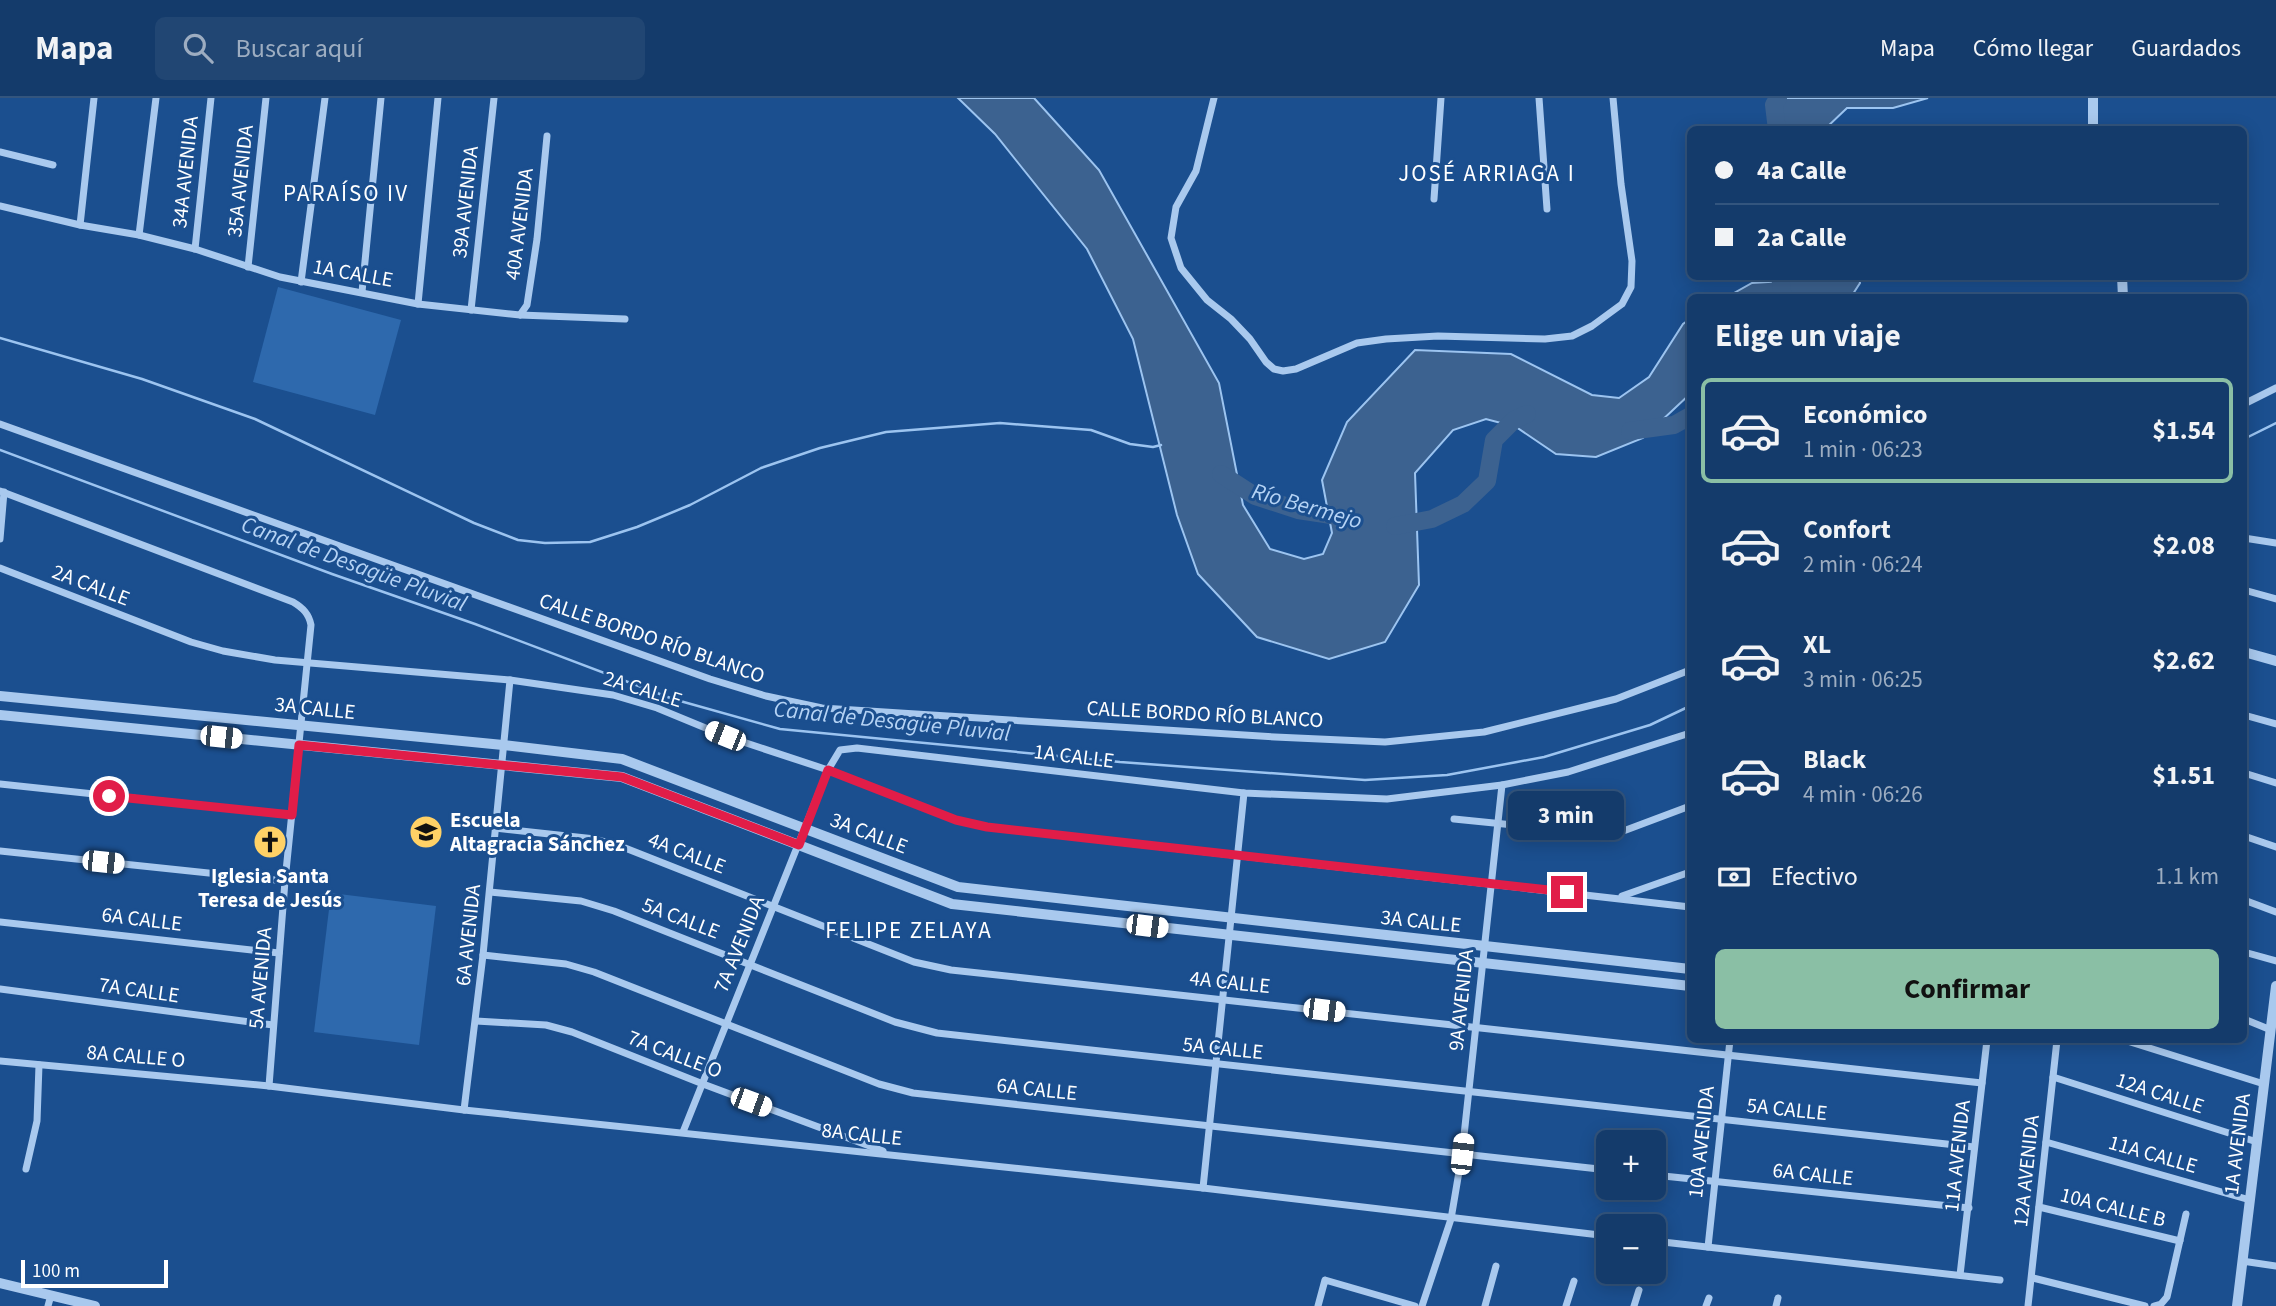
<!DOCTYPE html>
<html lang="es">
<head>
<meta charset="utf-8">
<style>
  :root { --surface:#143b6b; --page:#214673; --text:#f1f3f6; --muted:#9dadc1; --line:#33557e; --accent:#8abfa5 }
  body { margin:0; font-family:"Source Sans 3",sans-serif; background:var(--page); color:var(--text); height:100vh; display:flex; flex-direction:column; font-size:26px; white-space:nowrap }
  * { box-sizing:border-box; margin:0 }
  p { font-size:23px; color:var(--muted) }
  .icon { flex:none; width:38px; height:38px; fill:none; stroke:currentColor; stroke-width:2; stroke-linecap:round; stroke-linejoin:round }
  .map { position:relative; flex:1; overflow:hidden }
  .details { position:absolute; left:1687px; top:196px; width:560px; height:749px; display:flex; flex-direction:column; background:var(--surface); border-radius:10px; box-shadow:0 4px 18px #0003,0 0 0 2px var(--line) }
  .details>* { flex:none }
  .banner { position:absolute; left:1687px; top:28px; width:560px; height:154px; border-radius:10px; box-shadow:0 4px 18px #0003,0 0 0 2px var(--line); display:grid; align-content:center; height:154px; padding:0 28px; background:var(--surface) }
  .tools { position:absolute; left:1596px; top:1032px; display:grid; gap:14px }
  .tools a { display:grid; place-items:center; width:70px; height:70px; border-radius:10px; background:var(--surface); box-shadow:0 4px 18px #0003,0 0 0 2px var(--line); font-size:35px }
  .scale { position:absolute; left:21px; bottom:18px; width:147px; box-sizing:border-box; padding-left:7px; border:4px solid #fff; border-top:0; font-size:19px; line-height:24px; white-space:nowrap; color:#fff; -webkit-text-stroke:5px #1b4f8f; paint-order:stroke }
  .end { position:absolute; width:32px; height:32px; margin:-16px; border:9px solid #e11d48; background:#fff; box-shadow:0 0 0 4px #fff }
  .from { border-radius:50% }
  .bubble { position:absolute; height:49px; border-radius:10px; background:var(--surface); box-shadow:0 4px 18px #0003,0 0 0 2px var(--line); font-size:23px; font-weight:700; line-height:49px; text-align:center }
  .car { position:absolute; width:21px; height:42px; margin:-21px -10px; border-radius:9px; box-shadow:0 0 5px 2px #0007; background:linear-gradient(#fff 24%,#345 0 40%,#fff 0 76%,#345 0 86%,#fff 0) }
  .banner b { display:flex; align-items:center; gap:24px; height:66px; font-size:26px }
  .banner b+b { border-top:2px solid var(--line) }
  .banner i { width:18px; height:18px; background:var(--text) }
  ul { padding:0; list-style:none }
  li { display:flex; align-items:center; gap:21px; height:105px; margin:0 14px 10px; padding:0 14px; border:4px solid transparent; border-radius:10px }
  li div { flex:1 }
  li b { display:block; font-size:26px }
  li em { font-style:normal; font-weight:700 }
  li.on { border-color:var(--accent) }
  li>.icon { width:63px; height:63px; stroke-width:1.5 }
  h2 { padding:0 28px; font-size:32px; line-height:84px }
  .pay { display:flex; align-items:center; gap:18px; height:77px; padding:0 28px; font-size:26px }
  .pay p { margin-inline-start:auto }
  .cta { display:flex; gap:14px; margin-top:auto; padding:14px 28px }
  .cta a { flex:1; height:80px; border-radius:10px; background:var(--accent); color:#111; font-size:28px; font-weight:700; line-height:80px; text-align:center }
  header { display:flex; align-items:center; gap:42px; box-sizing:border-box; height:98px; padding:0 35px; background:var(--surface); border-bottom:2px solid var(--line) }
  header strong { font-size:33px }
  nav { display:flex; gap:38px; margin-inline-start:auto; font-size:24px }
  .search { width:490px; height:63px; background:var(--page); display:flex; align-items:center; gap:18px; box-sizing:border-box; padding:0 24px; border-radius:10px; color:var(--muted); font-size:26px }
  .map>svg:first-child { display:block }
</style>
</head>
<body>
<header>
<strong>Mapa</strong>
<div class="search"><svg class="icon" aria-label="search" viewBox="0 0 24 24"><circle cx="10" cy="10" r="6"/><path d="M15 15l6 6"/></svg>Buscar aquí</div>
<nav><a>Mapa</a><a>Cómo llegar</a><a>Guardados</a></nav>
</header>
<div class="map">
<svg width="2276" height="1208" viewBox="0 0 2276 1208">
  <rect width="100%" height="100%" fill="#1b4f8f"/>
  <g fill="#2e69ad">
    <polygon points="278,189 401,222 375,317 253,284"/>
    <polygon points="331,795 436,808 419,947 314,934"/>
  </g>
  <g fill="#3c6290" stroke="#9cc4f0" stroke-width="2">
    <polygon points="958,0 1034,0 1099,72 1219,285 1243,407 1270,451 1304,461 1323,456 1332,435 1322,382 1347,324 1415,252 1511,256 1592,297 1619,300 1649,279 1683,226 1690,221 1690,296 1643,340 1596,359 1556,356 1516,329 1486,321 1453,332 1415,375 1419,487 1385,544 1329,561 1257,539 1198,476 1177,417 1133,241 1087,151 995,36"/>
    <polygon points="1783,0 1928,0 1893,10 1847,10 1825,31 1769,31"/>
    <polygon points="1800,179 1859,179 1860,185 1851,199 1727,199 1752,185 1800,182"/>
  </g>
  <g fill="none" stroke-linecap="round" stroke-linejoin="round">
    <g stroke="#9cc4f0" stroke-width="2.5">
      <polyline points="0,240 142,281 255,321 474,425 518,442 545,445 590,444 637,429 690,407 761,370 820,350 886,334 1000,325 1091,332 1130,346 1153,349 1161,347"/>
      <polyline points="2244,341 2276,325"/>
      <polyline points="0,352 332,476 475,526 673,601 780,631 1120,664 1365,682 1447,677 1544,659 1650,627 1690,608"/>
    </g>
    <g stroke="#3c6290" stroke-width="18">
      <polyline points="1777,32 1774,7 1778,0"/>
      <polyline points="1780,178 1783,200"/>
      <polyline points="1630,333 1674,327 1690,318"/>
      <polyline points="1221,376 1255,398 1298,412 1351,420"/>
      <polyline points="1395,428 1432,421 1463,406 1487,383 1494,342 1514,322 1527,316"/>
    </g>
    <g stroke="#a9c9ee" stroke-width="7">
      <polyline points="1214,0 1196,73 1176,109 1171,140 1181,170 1207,202 1231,221 1250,241 1266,264 1274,271 1283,273 1296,271 1357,245 1386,241 1438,238 1545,241 1572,238 1592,228 1622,206 1631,189 1632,163 1621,86 1613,0"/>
      <polyline points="1539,0 1547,111"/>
      <polyline points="0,54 53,67"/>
      <polyline points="1434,101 1441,0"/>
      <polyline points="0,108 80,127 139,137 195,151 280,179 418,206 520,217 625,221"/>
      <polyline points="80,127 94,0"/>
      <polyline points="139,137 156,0"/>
      <polyline points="195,151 211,0"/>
      <polyline points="248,169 266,0"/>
      <polyline points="301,184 325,0"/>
      <polyline points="362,194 381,0"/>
      <polyline points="418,206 438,0"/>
      <polyline points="471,212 494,0"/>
      <polyline points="520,217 527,207 537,141 547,38"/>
      <polyline points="2244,306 2276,290"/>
      <polyline points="0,326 710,581 766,598 822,610 1275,639 1385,644 1484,634 1616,601 1690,572"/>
      <path d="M0,393l293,111c10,6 16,12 18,23l-26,256 -16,205"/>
      <polyline points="2244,440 2276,445"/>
      <polyline points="0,441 4,394"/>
      <polyline points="0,470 191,544 223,553 275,562 510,582 613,597 657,610 725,638 828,672 956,722 987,729 1690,809"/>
      <polyline points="2244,492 2276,501"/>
      <polyline points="2244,617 2276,626"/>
      <polyline points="2244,675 2276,685"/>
      <polyline points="0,686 292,717"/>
      <polyline points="1454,721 1603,736 1626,732 1690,708"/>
      <path d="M495,730l100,11 25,7 294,116 37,8c344,36 687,77 1031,113"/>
      <polyline points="2244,738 2276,749"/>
      <polyline points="0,753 285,783"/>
      <polyline points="490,794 581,803 614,813 895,924 937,935 1974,1049"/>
      <polyline points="1622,798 1690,774"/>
      <polyline points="2244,802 2276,814"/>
      <polyline points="0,824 279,855"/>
      <polyline points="2244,854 2276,863"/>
      <polyline points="483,857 566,866 594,874 879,986 913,995 1608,1072"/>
      <polyline points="0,891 273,927"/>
      <polyline points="2244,921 2271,932"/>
      <polyline points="476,923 546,927 572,934 703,986 883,1053"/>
      <polyline points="2124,942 2264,986"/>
      <polyline points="0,963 269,988 464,1012 1203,1090 1608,1138"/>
      <polyline points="2053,979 2257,1044"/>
      <polyline points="464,1012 483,857 510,582"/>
      <polyline points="683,1034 828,672 840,652 857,650 1244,695 1387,701 1502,687 1568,674 1690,635"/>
      <polyline points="2046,1044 2250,1102"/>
      <polyline points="26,1071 37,1023 39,967"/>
      <polyline points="1654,1077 1969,1110"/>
      <polyline points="1203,1090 1244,695"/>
      <polyline points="2039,1109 2180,1143"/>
      <polyline points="1654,1143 2000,1182"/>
      <polyline points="1708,1149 1730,942"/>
      <polyline points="2242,1163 2276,1168"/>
      <polyline points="1960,1177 1987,942"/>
      <polyline points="2033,1180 2145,1208"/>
      <polyline points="48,1208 51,1197"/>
      <polyline points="1318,1208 1325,1182 1415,1208"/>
      <polyline points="1422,1208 1451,1121 1462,1056 1502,687"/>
      <polyline points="1485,1208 1496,1168"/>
      <polyline points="1566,1208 1574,1183"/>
      <polyline points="1634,1208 1639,1192"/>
      <polyline points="1706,1208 1709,1200"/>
      <polyline points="1776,1208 1778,1200"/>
      <polyline points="2028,1208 2057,942"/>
      <polyline points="2154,1208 2161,1206 2167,1199 2186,1116"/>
    </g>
    <g stroke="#a9c9ee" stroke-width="10">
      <polyline points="2093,0 2093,32"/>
      <polyline points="2122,178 2123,200"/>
      <polyline points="2244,554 2276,563"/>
      <polyline points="0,598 503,647 622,661 958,789 1690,871"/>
      <polyline points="0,617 622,679 952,806 1690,888"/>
      <polyline points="0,1185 95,1208"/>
      <polyline points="2237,1208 2276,888"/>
    </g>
  </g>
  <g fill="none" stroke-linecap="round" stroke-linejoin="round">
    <polyline stroke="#e11d48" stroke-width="9" points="109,698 292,717 299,647 622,679 799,747 828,672 956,722 987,729 1567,794"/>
  </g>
  <defs>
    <symbol id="school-disc" viewBox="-11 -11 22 22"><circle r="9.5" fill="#ffd166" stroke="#1b4f8f"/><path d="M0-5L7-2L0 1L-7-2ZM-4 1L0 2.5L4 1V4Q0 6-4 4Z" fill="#111"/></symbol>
    <symbol id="church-disc" viewBox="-11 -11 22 22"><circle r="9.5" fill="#ffd166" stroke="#1b4f8f"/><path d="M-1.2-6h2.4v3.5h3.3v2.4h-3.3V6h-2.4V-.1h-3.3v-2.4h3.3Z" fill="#111"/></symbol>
  </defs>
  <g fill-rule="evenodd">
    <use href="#school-disc" x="407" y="715" width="38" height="38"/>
    <use href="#church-disc" x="251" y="725" width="38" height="38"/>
  </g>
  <g text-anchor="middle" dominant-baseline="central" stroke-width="6" stroke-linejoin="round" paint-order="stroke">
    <g font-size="21" fill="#fff" stroke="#1b4f8f">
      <text transform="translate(185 74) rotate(-84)">34A AVENIDA</text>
      <text transform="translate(240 83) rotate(-84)">35A AVENIDA</text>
      <text transform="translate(465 104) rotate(-84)">39A AVENIDA</text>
      <text transform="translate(519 126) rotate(-83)">40A AVENIDA</text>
      <text transform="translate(353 175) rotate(10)">1A CALLE</text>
      <text transform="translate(91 487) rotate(21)">2A CALLE</text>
      <text transform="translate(652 540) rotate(19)">CALLE BORDO RÍO BLANCO</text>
      <text transform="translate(643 591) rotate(17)">2A CALLE</text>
      <text transform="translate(315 610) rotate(6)">3A CALLE</text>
      <text transform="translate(1205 616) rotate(3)">CALLE BORDO RÍO BLANCO</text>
      <text transform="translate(1074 658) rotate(7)">1A CALLE</text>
      <text transform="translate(869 735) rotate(21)">3A CALLE</text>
      <text transform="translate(687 755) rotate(21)">4A CALLE</text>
      <text transform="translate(681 820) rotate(21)">5A CALLE</text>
      <text transform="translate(142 821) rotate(7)">6A CALLE</text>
      <text transform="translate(1421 823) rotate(6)">3A CALLE</text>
      <text transform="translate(468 837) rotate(-84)">6A AVENIDA</text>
      <text transform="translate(739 846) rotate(-68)">7A AVENIDA</text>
      <text transform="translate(260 880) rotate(-85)">5A AVENIDA</text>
      <text transform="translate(1230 884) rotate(6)">4A CALLE</text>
      <text transform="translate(139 892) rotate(8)">7A CALLE</text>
      <text transform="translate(1461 902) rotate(-84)">9A AVENIDA</text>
      <text transform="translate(1223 950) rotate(6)">5A CALLE</text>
      <text transform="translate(675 956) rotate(21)">7A CALLE O</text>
      <text transform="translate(136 958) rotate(5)">8A CALLE O</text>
      <text transform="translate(1037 991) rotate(6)">6A CALLE</text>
      <text transform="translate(2160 995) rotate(18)">12A CALLE</text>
      <text transform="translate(1787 1011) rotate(6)">5A CALLE</text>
      <text transform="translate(862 1036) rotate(6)">8A CALLE</text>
      <text transform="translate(1701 1044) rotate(-84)">10A AVENIDA</text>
      <text transform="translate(2237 1046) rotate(-83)">1A AVENIDA</text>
      <text transform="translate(2153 1056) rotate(16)">11A CALLE</text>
      <text transform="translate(1957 1058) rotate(-84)">11A AVENIDA</text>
      <text transform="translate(2026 1073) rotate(-84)">12A AVENIDA</text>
      <text transform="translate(1813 1076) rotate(6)">6A CALLE</text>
      <text transform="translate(2113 1109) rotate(14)">10A CALLE B</text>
    </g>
    <g font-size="21" font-weight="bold" fill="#fff" stroke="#1b4f8f" text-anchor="start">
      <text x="450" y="722">Escuela<tspan x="450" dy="24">Altagracia Sánchez</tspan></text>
      <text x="270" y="778" text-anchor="middle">Iglesia Santa<tspan x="270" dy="24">Teresa de Jesús</tspan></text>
    </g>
    <g font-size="23" letter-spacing="2" fill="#fff" stroke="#1b4f8f">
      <text x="1487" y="75">JOSÉ ARRIAGA I</text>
      <text x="346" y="95">PARAÍSO IV</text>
      <text x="909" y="832">FELIPE ZELAYA</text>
    </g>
    <g font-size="23" font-style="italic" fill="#b5d3f5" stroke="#1b4f8f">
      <text transform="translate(1307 408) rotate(16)">Río Bermejo</text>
      <text transform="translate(354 466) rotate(20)">Canal de Desagüe Pluvial</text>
      <text transform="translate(892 623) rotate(6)">Canal de Desagüe Pluvial</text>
    </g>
  </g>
</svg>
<div class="tools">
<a>+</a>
<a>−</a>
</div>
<div class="scale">100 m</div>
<i class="end from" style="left:109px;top:698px"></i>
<i class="end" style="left:1567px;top:794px"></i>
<div class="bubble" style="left:1508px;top:693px;width:116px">3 min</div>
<i class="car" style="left:725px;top:638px;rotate:292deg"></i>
<i class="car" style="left:221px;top:639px;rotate:96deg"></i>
<i class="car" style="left:103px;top:764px;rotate:96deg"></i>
<i class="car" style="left:1147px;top:828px;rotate:97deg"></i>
<i class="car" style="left:1324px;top:912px;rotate:97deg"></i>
<i class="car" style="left:751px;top:1004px;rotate:110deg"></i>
<i class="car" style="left:1462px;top:1056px;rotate:6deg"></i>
<div class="banner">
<b><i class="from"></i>4a Calle</b>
<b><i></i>2a Calle</b>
</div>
<section class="details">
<h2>Elige un viaje</h2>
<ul>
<li class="on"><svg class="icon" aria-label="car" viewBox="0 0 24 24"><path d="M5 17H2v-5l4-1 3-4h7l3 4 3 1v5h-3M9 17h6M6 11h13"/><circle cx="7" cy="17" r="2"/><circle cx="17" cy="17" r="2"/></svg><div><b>Económico</b><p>1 min · 06:23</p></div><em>$1.54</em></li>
<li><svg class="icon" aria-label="car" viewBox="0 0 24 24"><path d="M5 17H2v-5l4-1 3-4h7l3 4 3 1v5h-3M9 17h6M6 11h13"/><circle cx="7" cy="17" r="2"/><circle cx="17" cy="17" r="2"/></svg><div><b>Confort</b><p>2 min · 06:24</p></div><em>$2.08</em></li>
<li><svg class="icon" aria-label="car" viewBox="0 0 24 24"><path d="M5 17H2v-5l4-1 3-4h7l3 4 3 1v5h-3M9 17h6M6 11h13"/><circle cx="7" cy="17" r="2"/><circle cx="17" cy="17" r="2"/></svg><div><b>XL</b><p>3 min · 06:25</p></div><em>$2.62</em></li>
<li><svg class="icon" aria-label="car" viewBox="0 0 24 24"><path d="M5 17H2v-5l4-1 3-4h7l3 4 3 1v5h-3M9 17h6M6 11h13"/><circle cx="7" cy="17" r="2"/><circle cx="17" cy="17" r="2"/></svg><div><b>Black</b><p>4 min · 06:26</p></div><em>$1.51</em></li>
</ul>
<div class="pay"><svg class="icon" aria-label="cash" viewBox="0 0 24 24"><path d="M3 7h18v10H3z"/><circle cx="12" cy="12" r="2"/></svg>Efectivo<p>1.1 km</p></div>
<div class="cta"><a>Confirmar</a></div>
</section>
</div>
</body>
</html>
